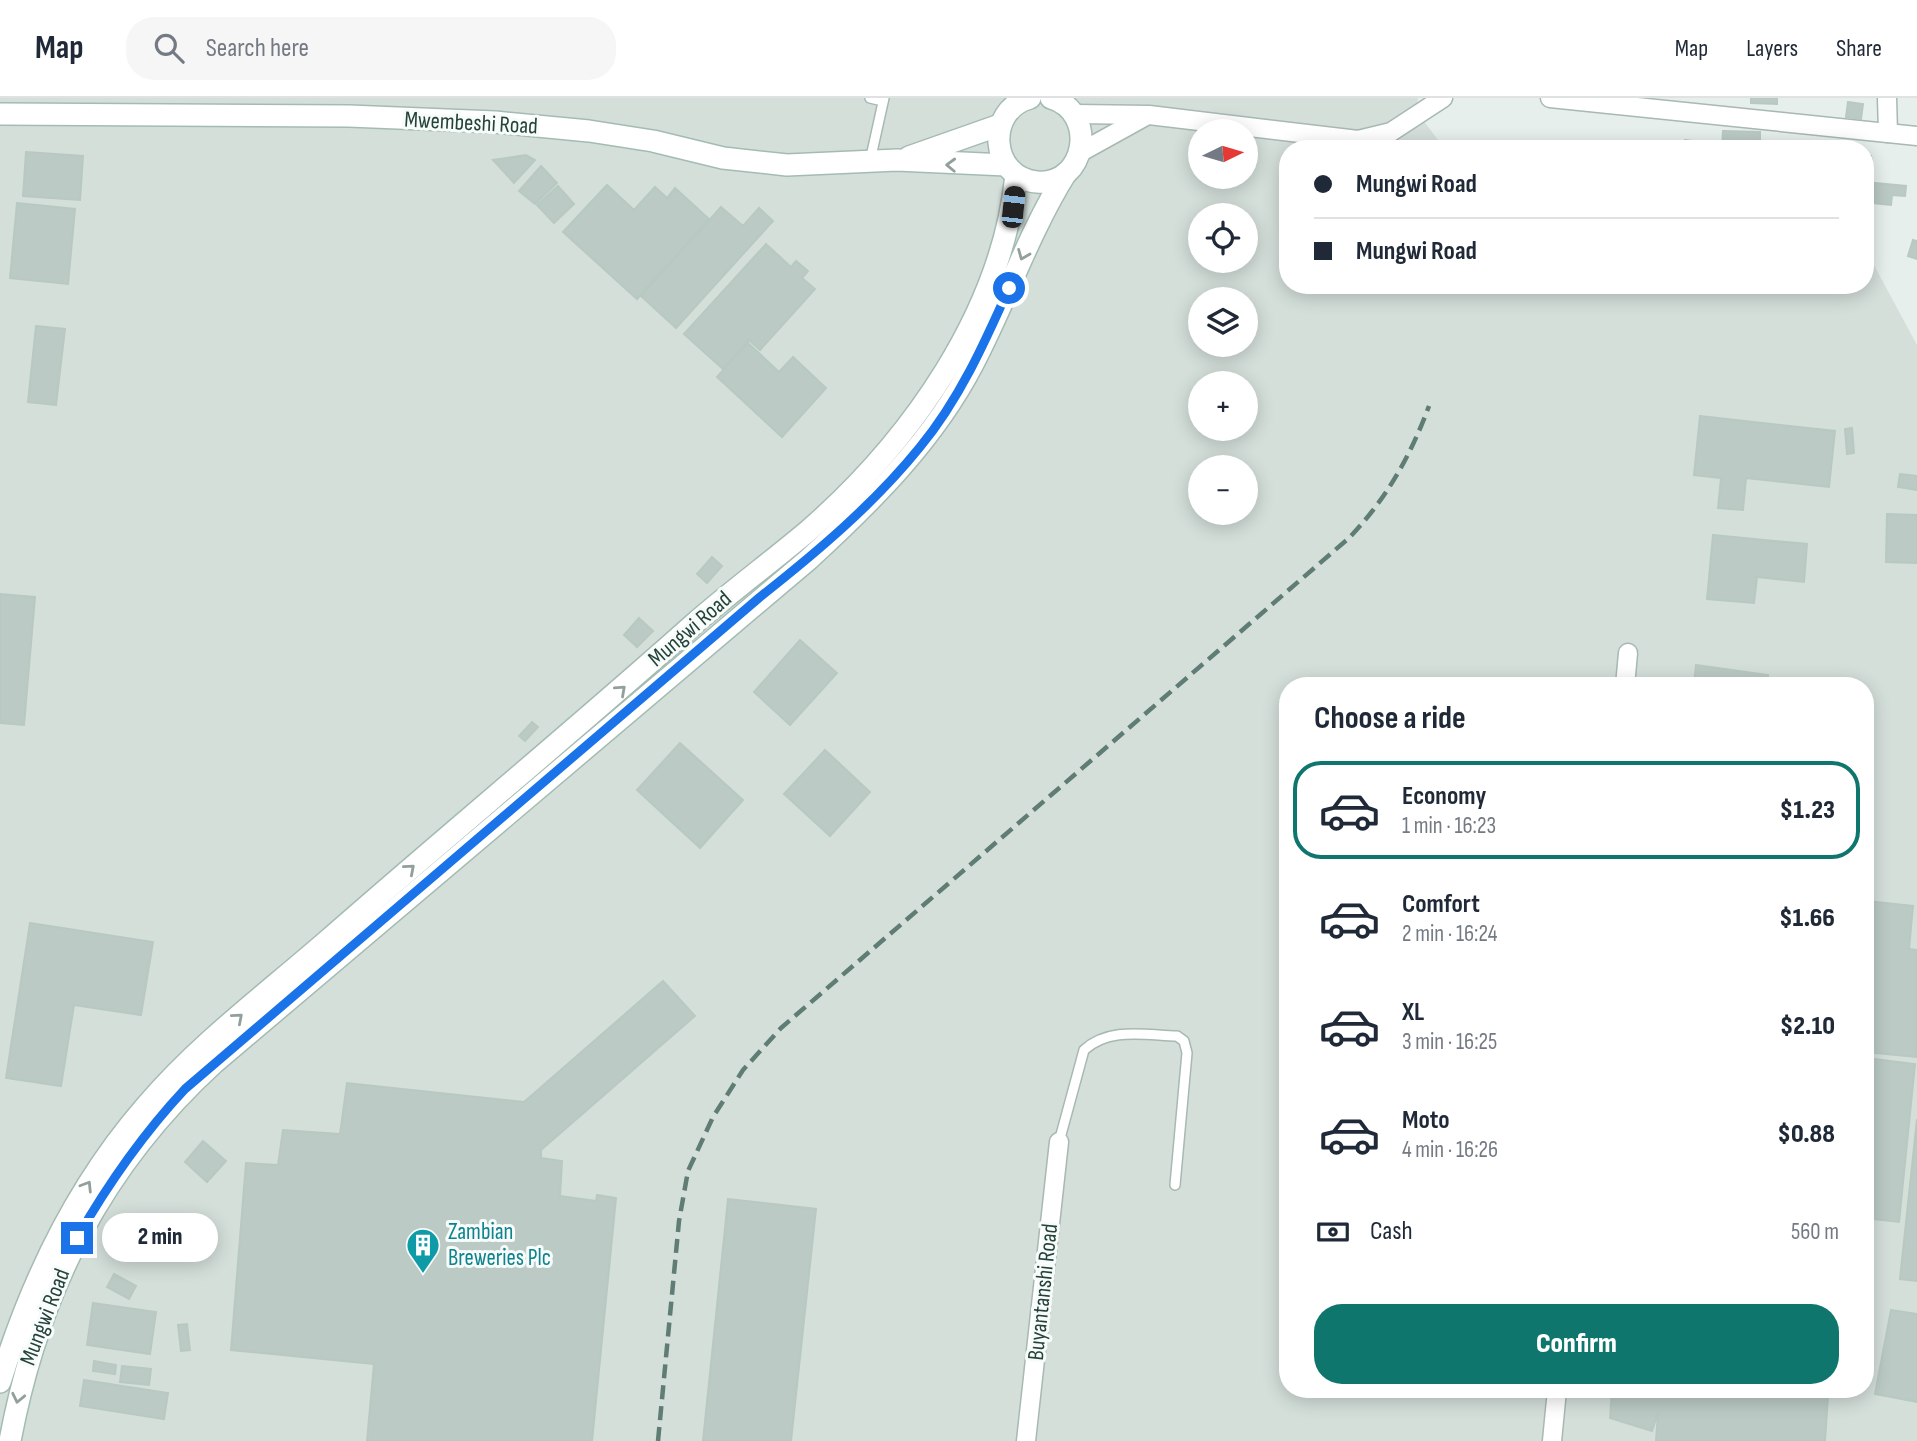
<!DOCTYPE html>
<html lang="en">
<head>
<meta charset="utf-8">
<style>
  :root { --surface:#fff; --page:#f6f6f7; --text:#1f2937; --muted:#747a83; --line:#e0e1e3; --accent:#0f766e }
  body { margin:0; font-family:"Sofia Sans Condensed",sans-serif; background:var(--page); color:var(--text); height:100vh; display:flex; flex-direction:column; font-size:26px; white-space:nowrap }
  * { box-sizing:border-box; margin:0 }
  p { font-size:23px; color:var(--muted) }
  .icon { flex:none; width:38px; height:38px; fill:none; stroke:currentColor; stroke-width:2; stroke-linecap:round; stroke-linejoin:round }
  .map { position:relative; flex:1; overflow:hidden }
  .side { position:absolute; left:1279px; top:579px; width:595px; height:721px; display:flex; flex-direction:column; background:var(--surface); border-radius:28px; box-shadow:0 4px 18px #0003 }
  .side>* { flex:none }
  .hud { position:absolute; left:1279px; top:42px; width:595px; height:154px; border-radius:28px; box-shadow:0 4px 18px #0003; display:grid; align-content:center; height:154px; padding:0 35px; background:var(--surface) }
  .needle { width:46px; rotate:85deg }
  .fabs { position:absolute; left:1188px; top:21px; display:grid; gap:14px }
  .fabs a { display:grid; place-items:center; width:70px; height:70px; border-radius:50%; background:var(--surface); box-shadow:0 4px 18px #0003; font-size:35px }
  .end { position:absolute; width:32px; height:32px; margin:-16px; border:9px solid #1a73e8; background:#fff; box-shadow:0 0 0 4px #fff }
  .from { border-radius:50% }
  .bubble { position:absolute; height:49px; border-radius:24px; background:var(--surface); box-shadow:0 4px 18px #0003; font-size:23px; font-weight:800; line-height:49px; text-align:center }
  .car { position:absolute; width:21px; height:42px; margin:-21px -10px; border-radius:9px; box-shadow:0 0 5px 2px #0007; background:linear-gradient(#222 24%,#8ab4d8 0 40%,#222 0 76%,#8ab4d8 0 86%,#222 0) }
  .hud b { display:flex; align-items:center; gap:24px; height:66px; font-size:26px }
  .hud b+b { border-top:2px solid var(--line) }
  .hud i { width:18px; height:18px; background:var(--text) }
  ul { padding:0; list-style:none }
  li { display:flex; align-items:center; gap:21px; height:98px; margin:0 14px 10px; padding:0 21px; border:4px solid transparent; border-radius:28px }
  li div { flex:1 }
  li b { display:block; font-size:26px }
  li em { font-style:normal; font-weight:800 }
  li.on { border-color:var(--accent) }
  li>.icon { width:63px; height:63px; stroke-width:1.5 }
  h2 { padding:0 35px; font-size:32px; line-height:84px }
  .pay { display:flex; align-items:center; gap:18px; height:77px; padding:0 35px; font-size:26px }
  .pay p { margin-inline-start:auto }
  .cta { display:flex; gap:14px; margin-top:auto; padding:14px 35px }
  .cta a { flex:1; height:80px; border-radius:28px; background:var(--accent); color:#fff; font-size:28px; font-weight:800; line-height:80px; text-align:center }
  header { display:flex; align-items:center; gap:42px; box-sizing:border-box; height:98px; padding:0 35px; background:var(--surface); border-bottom:2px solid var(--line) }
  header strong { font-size:33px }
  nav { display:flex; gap:38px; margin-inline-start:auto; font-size:24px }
  .search { width:490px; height:63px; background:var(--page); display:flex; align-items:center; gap:18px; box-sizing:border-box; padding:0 24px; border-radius:28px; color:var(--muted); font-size:26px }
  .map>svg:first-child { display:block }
</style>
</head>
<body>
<header>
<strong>Map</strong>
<div class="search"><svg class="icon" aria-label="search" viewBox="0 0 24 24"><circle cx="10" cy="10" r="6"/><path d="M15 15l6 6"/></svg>Search here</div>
<nav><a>Map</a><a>Layers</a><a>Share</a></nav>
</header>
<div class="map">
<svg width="1917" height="1343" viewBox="0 0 1917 1343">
  <rect width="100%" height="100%" fill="#e6efeb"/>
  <path fill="#d4dfda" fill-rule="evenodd" d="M0,0h1418l-2,13 29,38h-157v136h578v-31h2l49,91v1096h-1917zM1200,33h46v46h-46zM1200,117h46v46h-46zM1200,201h46v46h-46zM1200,285h46v46h-46zM1200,369h46v46h-46zM1288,588h578v704h-578z"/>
  <g fill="#bbcac4" stroke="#b8c9c2" stroke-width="2">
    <polygon points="1751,0 1777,0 1777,6 1751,5"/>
    <polygon points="1848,4 1863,6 1861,21 1846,19"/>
    <polygon points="1723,33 1760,34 1760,51 1722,51"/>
    <polygon points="1685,42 1693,43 1692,51 1680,51 1684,49"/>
    <polygon points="26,54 83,58 80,102 23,98"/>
    <polygon points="526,57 535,62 514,85 493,62"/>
    <polygon points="1866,58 1871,58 1873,69 1866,70"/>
    <polygon points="541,68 557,85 535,106 519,93"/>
    <polygon points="1866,77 1871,77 1872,103 1866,103"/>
    <polygon points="1875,85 1906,88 1905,98 1892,97 1891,107 1873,105"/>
    <polygon points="607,87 634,112 655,89 667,100 675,90 709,121 637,201 563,134"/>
    <polygon points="558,88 574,106 554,125 537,107"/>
    <polygon points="17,105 75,111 68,186 10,180"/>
    <polygon points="721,109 743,128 759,110 773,123 676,230 641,198"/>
    <polygon points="1913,142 1917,143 1917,161 1908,158"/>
    <polygon points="766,146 791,169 796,163 808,173 802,180 815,191 760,252 749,242 723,271 684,236"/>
    <polygon points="36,228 65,231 56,307 28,304"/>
    <polygon points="748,245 779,274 793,259 826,290 782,339 717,279"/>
    <polygon points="1700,318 1835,333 1829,389 1746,380 1743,412 1718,410 1721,380 1694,377"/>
    <polygon points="1852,330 1854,355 1847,356 1845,331"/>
    <polygon points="1900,376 1917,378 1917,392 1898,389"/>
    <polygon points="1887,416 1917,417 1917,465 1886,464"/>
    <polygon points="1713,437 1807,446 1804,484 1757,479 1754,505 1707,501"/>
    <polygon points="712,459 722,468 707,485 697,476"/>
    <polygon points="0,496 35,499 24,627 0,625"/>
    <polygon points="639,520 653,533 637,549 624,537"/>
    <polygon points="800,542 837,575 790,627 754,594"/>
    <polygon points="1696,567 1768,577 1767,588 1694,588"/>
    <polygon points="532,624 538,629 525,643 519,638"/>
    <polygon points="680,645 743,702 700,750 637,692"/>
    <polygon points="825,652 870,694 830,738 784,696"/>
    <polygon points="1866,803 1913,808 1909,851 1917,852 1916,959 1866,954"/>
    <polygon points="30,825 153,844 141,917 74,907 61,988 6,980"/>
    <polygon points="663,883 695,918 541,1052 541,1060 562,1063 560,1098 596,1103 597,1097 616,1100 592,1343 367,1343 374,1266 231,1252 246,1065 278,1067 283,1032 340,1036 347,985 524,1004"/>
    <polygon points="1866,960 1915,966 1899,1124 1866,1120"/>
    <polygon points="1917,1021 1917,1183 1900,1181"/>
    <polygon points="203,1043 226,1063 207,1084 185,1064"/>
    <polygon points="728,1101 816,1111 791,1343 703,1343"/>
    <polygon points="114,1176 136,1188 129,1201 107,1189"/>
    <polygon points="93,1205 156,1214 150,1256 87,1247"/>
    <polygon points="1891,1212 1917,1216 1917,1304 1875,1296"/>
    <polygon points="187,1226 190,1252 181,1253 178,1227"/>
    <polygon points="94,1263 116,1267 115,1276 93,1273"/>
    <polygon points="122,1268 151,1271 149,1287 120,1284"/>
    <polygon points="84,1282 168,1295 164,1321 80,1308"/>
    <polygon points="1612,1292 1797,1292 1796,1296 1828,1298 1825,1343 1656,1343 1658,1315 1652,1333 1610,1320"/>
  </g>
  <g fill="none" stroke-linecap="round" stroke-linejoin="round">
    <defs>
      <g id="lane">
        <polyline points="870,0 883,3"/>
        <polyline points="870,63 884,0"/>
        <path d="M1059,1044l25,-92c25,-23 60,-15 93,-14l7,5 3,12 -12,132"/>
      </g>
      <g id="street">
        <polyline points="1550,0 1917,38"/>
        <polyline points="1887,0 1888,35"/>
        <polyline points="1075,16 1149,17 1358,42 1391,34 1443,0"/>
        <polyline points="1081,54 1146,18"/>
        <polyline points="1625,588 1628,555"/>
        <polyline points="1026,1343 1059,1044"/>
        <polyline points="1552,1343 1557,1292"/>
      </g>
      <g id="secondary">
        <path d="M1030,0c-45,12 -40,80 7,84 50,4 61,-70 14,-84"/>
        <polyline points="0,16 349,18 495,24 589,33 653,43 723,60 787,67 897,62 1006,67"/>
        <polyline points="909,59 1000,27"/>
        <path d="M0,1284c31,-101 77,-197 147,-277 52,-61 119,-111 180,-164 122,-107 247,-210 368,-318 37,-32 76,-61 113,-92 103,-90 194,-218 208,-356"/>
        <path d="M10,1343c28,-150 92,-276 205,-379l594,-503c63,-58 124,-118 164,-195 33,-63 55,-130 93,-191"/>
      </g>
    </defs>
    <use href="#lane" stroke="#a8b8b2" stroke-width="12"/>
    <use href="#street" stroke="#a8b8b2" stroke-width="21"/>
    <use href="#secondary" stroke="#a4bbb3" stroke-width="24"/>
    <use href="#lane" stroke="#fff" stroke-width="9"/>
    <use href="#street" stroke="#fff" stroke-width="18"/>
    <use href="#secondary" stroke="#fff" stroke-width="21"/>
    <path stroke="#5f7d75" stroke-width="4.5" stroke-dasharray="14 7" stroke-linecap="butt" d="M658,1343l21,-220 9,-50 25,-54 30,-47 38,-42 568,-490c38,-40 61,-81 80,-132"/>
  </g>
  <defs><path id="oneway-chevron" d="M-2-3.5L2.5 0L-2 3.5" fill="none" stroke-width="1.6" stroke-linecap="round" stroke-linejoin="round" transform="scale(1.75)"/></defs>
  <g stroke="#92a09c">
    <use href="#oneway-chevron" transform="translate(951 67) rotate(-178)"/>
    <use href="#oneway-chevron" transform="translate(1023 157) rotate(112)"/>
    <use href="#oneway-chevron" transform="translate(621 592) rotate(-42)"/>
    <use href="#oneway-chevron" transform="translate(410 771) rotate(-41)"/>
    <use href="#oneway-chevron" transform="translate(238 920) rotate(-41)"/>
    <use href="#oneway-chevron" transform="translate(87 1088) rotate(-58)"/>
    <use href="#oneway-chevron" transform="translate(18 1300) rotate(102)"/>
  </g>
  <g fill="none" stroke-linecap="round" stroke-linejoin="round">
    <path stroke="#1a73e8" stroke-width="9" d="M77,1140c31,-54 65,-103 108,-149l575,-492c57,-45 114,-93 160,-150 39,-47 65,-105 89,-159"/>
  </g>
  <defs>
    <symbol id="building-pin" viewBox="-11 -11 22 30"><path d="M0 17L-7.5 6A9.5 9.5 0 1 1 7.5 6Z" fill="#0f9aa8" stroke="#f7fbf9"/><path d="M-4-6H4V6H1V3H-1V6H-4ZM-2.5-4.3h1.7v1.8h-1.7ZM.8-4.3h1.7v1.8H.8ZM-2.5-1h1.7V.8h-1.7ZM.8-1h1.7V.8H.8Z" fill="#fff"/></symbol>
  </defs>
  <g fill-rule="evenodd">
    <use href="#building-pin" x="404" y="1128" width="38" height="52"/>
  </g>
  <g text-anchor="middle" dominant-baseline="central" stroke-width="6" stroke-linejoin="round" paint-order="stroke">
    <g font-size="23" fill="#24423a" stroke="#f7fbf9">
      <text transform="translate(471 25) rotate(3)">Mwembeshi Road</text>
      <text transform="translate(690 531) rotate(-41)">Mungwi Road</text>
      <text transform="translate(1043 1194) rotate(-84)">Buyantanshi Road</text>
      <text transform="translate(45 1219) rotate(-69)">Mungwi Road</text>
    </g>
    <g font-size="23" fill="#0d838f" stroke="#f7fbf9" text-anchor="start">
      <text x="448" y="1134">Zambian<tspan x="448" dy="26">Breweries Plc</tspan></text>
    </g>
  </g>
</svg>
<div class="fabs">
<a><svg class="needle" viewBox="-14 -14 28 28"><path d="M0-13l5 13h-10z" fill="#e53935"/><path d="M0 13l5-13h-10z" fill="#747a83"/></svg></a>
<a><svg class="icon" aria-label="locate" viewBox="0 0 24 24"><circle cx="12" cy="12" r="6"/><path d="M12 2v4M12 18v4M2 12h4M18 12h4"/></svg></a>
<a><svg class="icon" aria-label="layers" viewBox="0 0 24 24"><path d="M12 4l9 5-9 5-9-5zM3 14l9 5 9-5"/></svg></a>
<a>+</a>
<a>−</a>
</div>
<i class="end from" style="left:1009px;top:190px"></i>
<i class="end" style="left:77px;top:1140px"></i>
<div class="bubble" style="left:102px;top:1115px;width:116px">2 min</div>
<i class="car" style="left:1013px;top:109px;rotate:6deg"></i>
<div class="hud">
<b><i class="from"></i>Mungwi Road</b>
<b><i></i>Mungwi Road</b>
</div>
<section class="side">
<h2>Choose a ride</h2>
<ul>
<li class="on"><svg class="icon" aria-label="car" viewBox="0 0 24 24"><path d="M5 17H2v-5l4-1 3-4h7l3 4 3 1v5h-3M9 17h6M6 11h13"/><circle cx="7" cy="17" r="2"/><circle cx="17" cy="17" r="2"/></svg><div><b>Economy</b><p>1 min · 16:23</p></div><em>$1.23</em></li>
<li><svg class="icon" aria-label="car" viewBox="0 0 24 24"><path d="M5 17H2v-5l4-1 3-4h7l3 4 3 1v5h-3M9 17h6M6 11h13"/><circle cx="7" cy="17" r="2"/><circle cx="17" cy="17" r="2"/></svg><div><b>Comfort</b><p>2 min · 16:24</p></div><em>$1.66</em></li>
<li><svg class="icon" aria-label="car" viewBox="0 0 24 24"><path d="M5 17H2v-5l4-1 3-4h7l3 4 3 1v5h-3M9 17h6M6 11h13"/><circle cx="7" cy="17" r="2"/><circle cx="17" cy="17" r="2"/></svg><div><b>XL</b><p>3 min · 16:25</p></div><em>$2.10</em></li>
<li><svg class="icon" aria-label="car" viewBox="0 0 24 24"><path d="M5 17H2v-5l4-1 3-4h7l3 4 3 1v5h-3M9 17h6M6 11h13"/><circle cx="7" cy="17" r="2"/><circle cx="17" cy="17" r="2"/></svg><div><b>Moto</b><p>4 min · 16:26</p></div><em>$0.88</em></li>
</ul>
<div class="pay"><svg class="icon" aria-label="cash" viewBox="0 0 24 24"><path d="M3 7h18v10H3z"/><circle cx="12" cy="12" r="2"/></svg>Cash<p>560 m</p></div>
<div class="cta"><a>Confirm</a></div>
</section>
</div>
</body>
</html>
